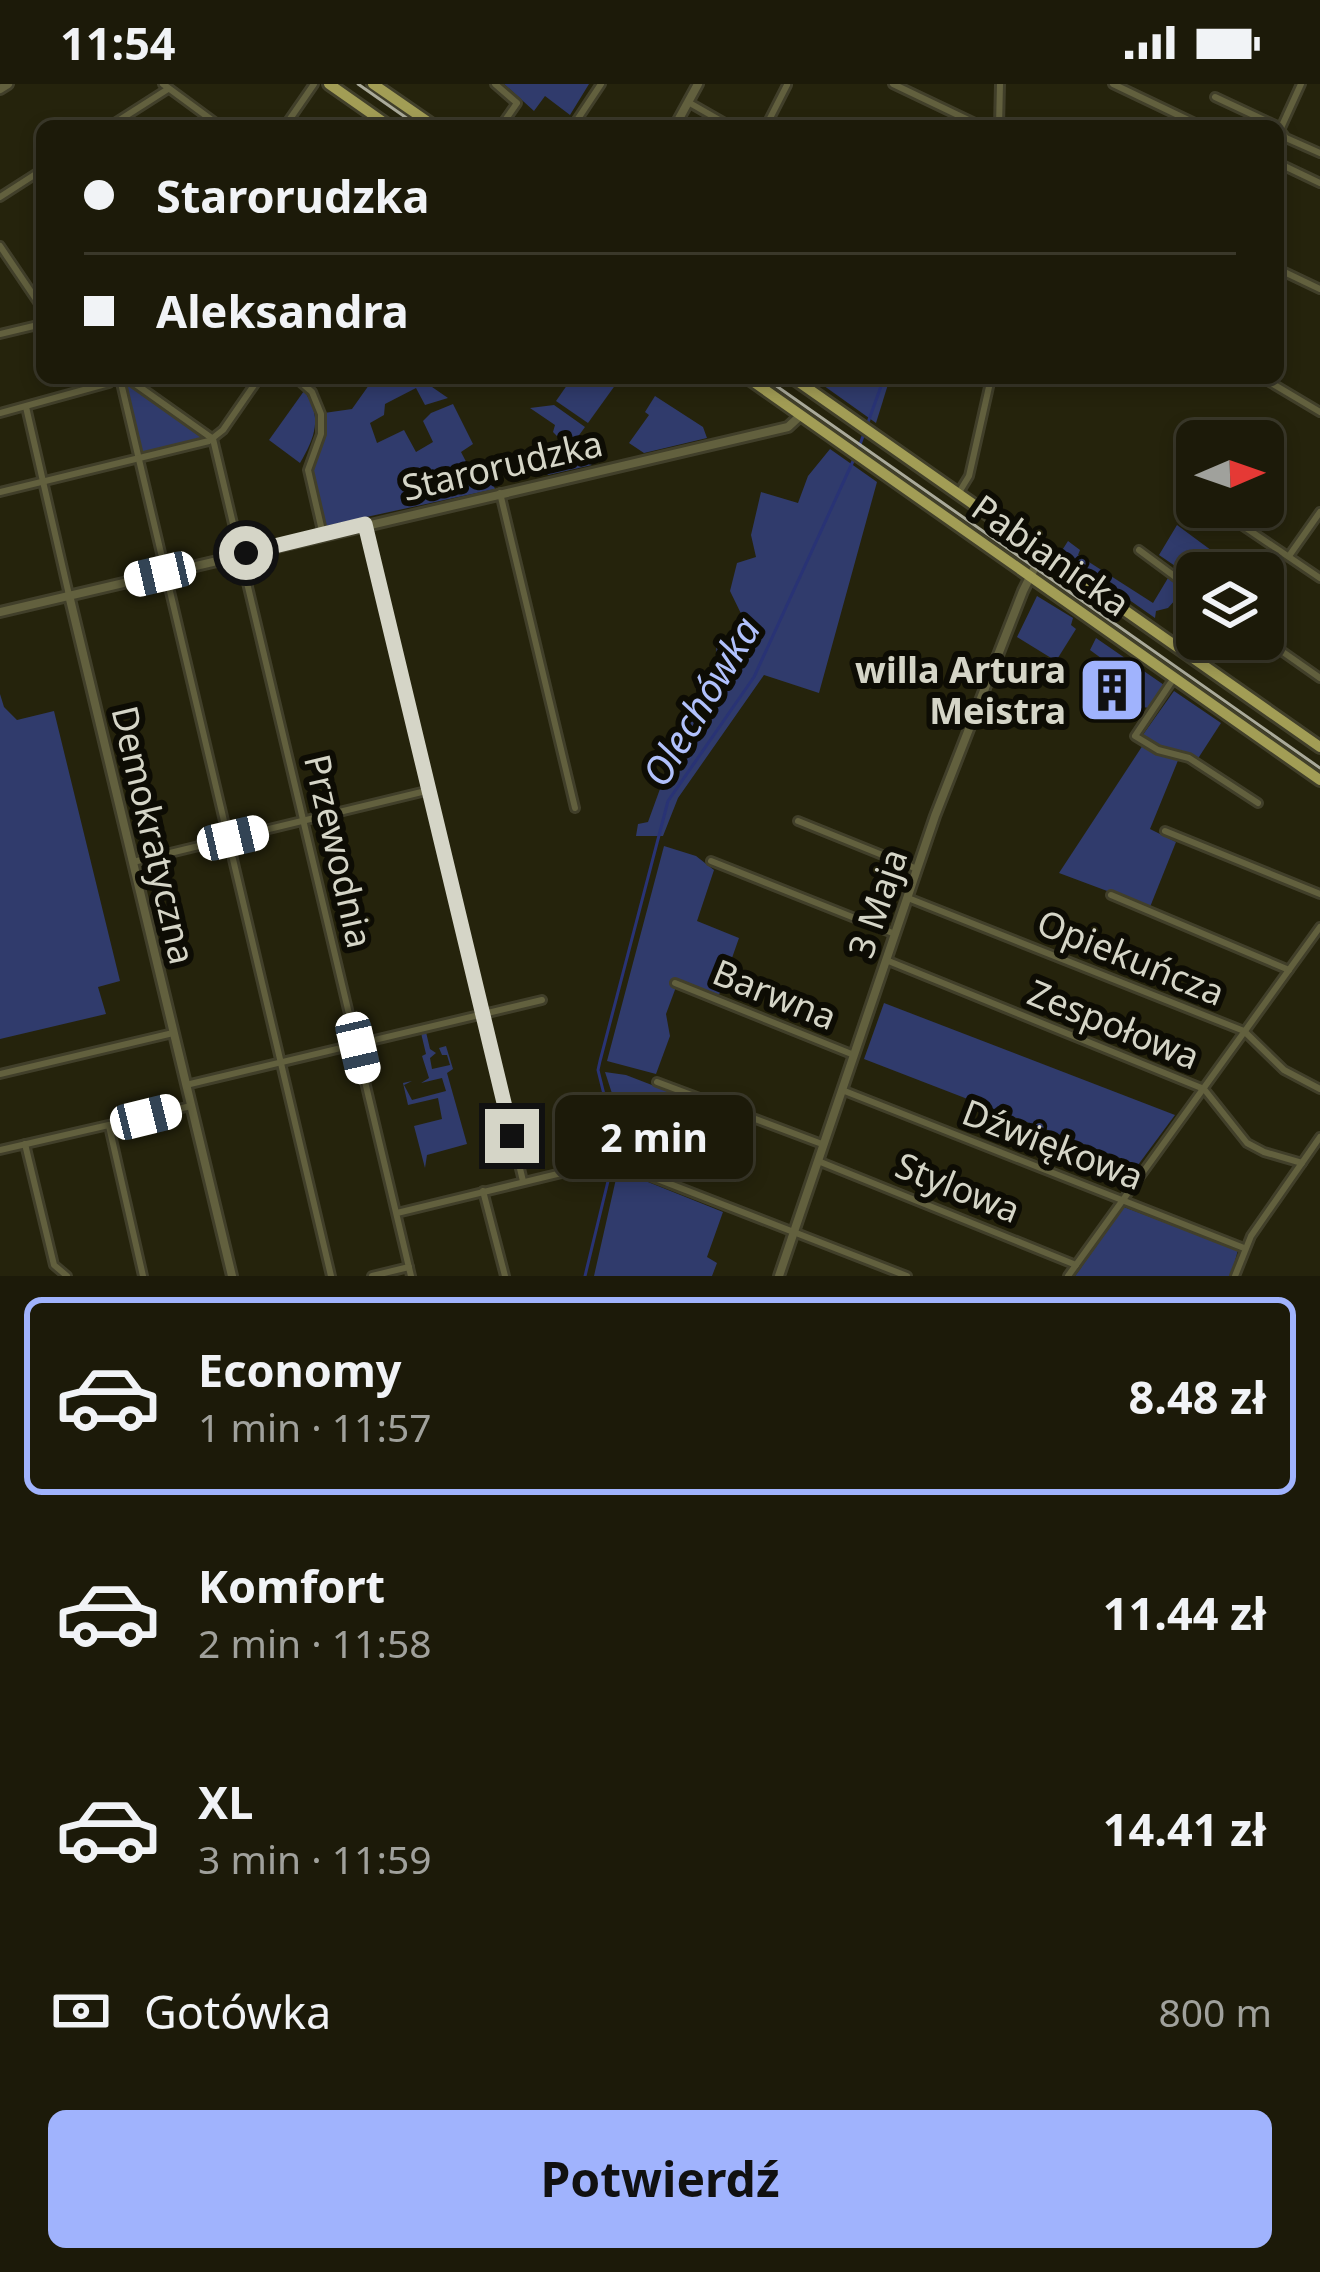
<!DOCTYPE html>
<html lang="pl">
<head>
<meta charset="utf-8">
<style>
  :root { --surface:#1c1a09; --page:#252312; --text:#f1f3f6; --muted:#a0a19c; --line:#3a382a; --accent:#a0b3fd }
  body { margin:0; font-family:"Noto Sans",sans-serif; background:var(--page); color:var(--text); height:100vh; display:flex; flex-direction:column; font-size:45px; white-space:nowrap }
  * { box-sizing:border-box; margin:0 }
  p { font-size:39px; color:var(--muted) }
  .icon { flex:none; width:66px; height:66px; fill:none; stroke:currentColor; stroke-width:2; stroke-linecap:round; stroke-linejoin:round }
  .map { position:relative; height:1192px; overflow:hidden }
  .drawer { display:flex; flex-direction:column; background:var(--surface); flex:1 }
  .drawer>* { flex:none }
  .hud { position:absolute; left:36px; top:36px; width:1248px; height:264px; border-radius:18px; box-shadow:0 6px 18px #0003,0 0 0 3px var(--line); display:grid; align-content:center; height:264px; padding:0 48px; background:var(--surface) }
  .needle { width:78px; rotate:88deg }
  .buttons { position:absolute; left:1176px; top:336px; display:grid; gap:24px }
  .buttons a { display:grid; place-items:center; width:108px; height:108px; border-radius:18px; background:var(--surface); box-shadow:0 6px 18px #0003,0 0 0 3px var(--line); font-size:60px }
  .end { position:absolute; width:54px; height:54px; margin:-27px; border:15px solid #d5d5c7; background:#111; box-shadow:0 0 0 6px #111 }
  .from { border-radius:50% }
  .bubble { position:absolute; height:84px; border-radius:18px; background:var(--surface); box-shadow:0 6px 18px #0003,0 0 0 3px var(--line); font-size:39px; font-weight:700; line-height:84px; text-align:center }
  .car { position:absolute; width:36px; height:72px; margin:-36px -18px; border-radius:15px; box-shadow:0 0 9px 3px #0007; background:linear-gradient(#fff 24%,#345 0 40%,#fff 0 76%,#345 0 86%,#fff 0) }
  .hud b { display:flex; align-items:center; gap:42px; height:114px; font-size:45px }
  .hud b+b { border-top:3px solid var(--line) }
  .hud i { width:30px; height:30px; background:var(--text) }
  ul { padding:21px 0 0; list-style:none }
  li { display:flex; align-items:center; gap:36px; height:198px; margin:0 24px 18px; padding:0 24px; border:6px solid transparent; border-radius:18px }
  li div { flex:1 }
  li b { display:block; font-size:45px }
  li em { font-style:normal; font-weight:700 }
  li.current { border-color:var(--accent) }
  li>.icon { width:108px; height:108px; stroke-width:1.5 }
  .pay { display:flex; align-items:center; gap:30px; height:132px; padding:0 48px; font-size:45px }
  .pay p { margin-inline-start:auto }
  .primary-button { display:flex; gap:24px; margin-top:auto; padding:24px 48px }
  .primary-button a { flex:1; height:138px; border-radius:18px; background:var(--accent); color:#111; font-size:48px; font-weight:700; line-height:138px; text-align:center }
  .status { display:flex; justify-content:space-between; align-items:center; height:84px; padding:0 60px; background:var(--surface); direction:ltr }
  .status svg { height:33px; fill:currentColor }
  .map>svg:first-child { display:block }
</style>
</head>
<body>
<div class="status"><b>11:54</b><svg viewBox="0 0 49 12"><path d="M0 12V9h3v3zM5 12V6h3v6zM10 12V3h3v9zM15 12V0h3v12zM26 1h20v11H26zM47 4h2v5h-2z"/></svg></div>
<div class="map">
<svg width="1320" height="1192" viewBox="0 0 1320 1192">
  <rect width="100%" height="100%" fill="#25230c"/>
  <g fill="#303b6c">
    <polygon points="504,0 589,0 570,31 545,12 534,27"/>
    <polygon points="374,294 419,294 448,314 425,321 416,304 385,320 384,331 370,339 377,359 404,346 416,368 433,358 423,337 431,329 453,320 473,360 461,368 474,393 488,389 495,405 325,442 311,381 323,353 324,329 352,325"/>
    <polygon points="572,294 608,294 616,300 588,339 556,317"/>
    <polygon points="813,294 890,294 876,339"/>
    <polygon points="132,300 206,353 205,355 141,369 126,304"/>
    <path d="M304,307c19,26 11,46 -4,72l-31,-23z"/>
    <polygon points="655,312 703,343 707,354 644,369 629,359 649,331 645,328"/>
    <polygon points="554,321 585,343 569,365 592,381 548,391 543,385 560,355 553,348 555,341 530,324"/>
    <polygon points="830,365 877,398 819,609 764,591 678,714 663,752 636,752 638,740 648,738 689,625 718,585 716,562 738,556 749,546 730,507 737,479 756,473 751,451 761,408 798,419 808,392"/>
    <polygon points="1177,441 1223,475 1214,489 1197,489 1197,497 1159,471"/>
    <polygon points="1068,457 1080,466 1078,471 1153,519 1168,494 1183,507 1168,524 1156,527 1155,534 1061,468"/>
    <polygon points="1037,512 1073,534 1071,541 1076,545 1056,577 1017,553"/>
    <polygon points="1096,554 1164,601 1149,624 1116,619 1124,613 1123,605 1107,592 1097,607 1092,597 1105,577 1090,566"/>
    <polygon points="1174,607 1221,639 1197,676 1162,665 1142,652"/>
    <polygon points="0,610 4,623 17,636 54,627 120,897 98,903 106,930 0,955"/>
    <polygon points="1143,661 1179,674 1150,745 1176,758 1150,823 1059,789"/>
    <polygon points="664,762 696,772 714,786 697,837 739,854 719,911 679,895 666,930 670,952 656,990 607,977"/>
    <polygon points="884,919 1175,1031 1138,1081 864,975"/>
    <polygon points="426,948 430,965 436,969 430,974 432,985 450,981 447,971 442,971 439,964 446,962 453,985 447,989 467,1060 427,1071 425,1084 414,1042 442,1035 438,1014 408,1021 403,999 412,997 404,1001 412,1016 446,1007 442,994 421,999 429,994 422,972 426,970 421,949"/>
    <polygon points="605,988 626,991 714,1025 699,1061 679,1054 664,1089 635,1077 649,1041 637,1035 624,1073 618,1070 620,1034"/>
    <polygon points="618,1086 723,1128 707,1173 717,1179 712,1192 594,1192"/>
    <polygon points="1124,1123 1238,1166 1231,1192 1075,1192"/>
  </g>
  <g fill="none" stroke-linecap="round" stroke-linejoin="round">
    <g stroke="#293375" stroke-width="3">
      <polyline points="871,36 871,42"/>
      <polyline points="858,366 884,294"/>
      <polyline points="585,1192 610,1089 613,1047 598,986 600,977 668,717 754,593 854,375"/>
    </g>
    <defs>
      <g id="minor">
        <polyline points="163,0 220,42"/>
        <polyline points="495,0 517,19 501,42"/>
        <polyline points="893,0 981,42"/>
        <polyline points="1113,0 1201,42"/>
        <polyline points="1301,0 1280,46 1286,54 1320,69"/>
        <polyline points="1215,13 1277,42"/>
        <polyline points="688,18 730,42"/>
        <polyline points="110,42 168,5"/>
        <polyline points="285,42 314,0"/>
        <polyline points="573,42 601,0"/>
        <polyline points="766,42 787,1"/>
        <polyline points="999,42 1000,0"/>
        <polyline points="1278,79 1320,99"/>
        <polyline points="0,113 42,86"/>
        <polyline points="0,162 42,224"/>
        <polyline points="1278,185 1320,205"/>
        <polyline points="0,250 42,240"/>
        <polyline points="127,294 213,355"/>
        <polyline points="296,294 312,308 321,330 321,350 308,386 323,451"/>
        <polyline points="1263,294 1320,328"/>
        <polyline points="121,299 331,1192"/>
        <polyline points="26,323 69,511"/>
        <polyline points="0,329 109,299"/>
        <polyline points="213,355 411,1192"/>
        <polyline points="0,408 209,357 223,346 259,294"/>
        <polyline points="500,409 575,724"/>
        <polyline points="958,410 969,392 991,294"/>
        <polyline points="1196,410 1197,411"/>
        <polyline points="1215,423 1320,494"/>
        <polyline points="365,440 523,1097"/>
        <polyline points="1139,466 1197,509"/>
        <polyline points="1289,472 1320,428"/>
        <polyline points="1263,554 1320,594"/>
        <polyline points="1174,594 1135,652 1158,666 1189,674 1258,719"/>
        <polyline points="798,737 917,785"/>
        <polyline points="1165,747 1320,810"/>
        <polyline points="711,777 895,850"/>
        <polyline points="133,778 430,706"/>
        <polyline points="1111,811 1289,886"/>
        <polyline points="908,814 1244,947 1284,986 1320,1005"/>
        <polyline points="886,876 1204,1005 1247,1059 1264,1068 1302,1079"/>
        <polyline points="675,899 854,971"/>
        <polyline points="0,990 173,949"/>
        <polyline points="657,998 822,1060"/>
        <polyline points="186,1001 542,916"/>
        <polyline points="842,1006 1244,1164"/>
        <polyline points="109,1042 143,1192"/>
        <polyline points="25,1060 54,1181 67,1192"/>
        <polyline points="0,1066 191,1022"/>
        <polyline points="818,1077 1076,1181"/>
        <polyline points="483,1107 505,1192"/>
        <polyline points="397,1129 611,1077 907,1192"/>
        <polyline points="372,1192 409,1183"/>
        <polyline points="1068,1192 1320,843"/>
        <polyline points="1235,1192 1251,1152 1320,1053"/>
      </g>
      <g id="tertiary">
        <polyline points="0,5 8,0"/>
        <polyline points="675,42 698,0"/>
        <polyline points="69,511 232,1192"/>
        <polyline points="0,528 788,343 801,331"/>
        <polyline points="779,1192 935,732 1023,507 1042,469"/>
      </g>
      <g id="primary">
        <polyline points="329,0 389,42"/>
        <polyline points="373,0 434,42"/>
        <polyline points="748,294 1320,696"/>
        <polyline points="793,294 1320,663"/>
      </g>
    </defs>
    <use href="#minor" stroke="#413f2a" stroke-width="12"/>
    <use href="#tertiary" stroke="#413f2a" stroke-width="14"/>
    <use href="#primary" stroke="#413f2a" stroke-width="16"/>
    <use href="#minor" stroke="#62603e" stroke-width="6"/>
    <use href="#tertiary" stroke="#62603e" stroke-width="8"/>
    <use href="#primary" stroke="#a29d55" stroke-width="10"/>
    <g stroke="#aaaa9a" stroke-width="3">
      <polyline points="358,0 418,42"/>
      <polyline points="765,294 1320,684"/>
    </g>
  </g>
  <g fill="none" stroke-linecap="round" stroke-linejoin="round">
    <polyline stroke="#d5d5c7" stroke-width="15" points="246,469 365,440 512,1052"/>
  </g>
  <defs>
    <symbol id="building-square" viewBox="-11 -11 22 22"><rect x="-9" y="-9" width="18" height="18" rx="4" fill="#a0b3fd" stroke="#0d0c04"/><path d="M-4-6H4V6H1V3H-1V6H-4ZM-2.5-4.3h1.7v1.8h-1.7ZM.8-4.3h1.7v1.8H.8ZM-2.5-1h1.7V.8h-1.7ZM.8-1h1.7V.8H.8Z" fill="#111"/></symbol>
  </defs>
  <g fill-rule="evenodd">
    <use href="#building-square" x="1074" y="568" width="76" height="76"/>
  </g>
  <g text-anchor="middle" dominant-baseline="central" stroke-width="12" stroke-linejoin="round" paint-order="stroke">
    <g font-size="36" fill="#d5d5c7" stroke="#0d0c04">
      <text transform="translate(502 381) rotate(-13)">Starorudzka</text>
      <text transform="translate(1051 471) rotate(35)">Pabianicka</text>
      <text transform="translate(154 751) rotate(77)">Demokratyczna</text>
      <text transform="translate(339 767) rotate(77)">Przewodnia</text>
      <text transform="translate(877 819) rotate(-71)">3 Maja</text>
      <text transform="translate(1131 873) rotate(22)">Opiekuńcza</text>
      <text transform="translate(775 910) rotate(22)">Barwna</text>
      <text transform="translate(1114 940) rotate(22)">Zespołowa</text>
      <text transform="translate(1053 1060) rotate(21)">Dźwiękowa</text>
      <text transform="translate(958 1103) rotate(22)">Stylowa</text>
    </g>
    <g font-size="36" font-weight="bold" fill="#d5d5c7" stroke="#0d0c04" text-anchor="end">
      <text x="1066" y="585">willa Artura<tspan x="1066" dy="41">Meistra</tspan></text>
    </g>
    <g font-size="39" font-style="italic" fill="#b1c1fc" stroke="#0d0c04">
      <text transform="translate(700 617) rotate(-59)">Olechówka</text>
    </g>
  </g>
</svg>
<div class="buttons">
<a><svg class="needle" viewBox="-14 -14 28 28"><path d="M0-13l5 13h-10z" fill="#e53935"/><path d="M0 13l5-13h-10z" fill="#a0a19c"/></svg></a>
<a><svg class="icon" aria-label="layers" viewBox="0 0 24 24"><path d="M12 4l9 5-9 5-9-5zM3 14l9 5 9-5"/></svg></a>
</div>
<i class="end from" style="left:246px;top:469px"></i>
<i class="end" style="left:512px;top:1052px"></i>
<div class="bubble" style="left:555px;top:1011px;width:198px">2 min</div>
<i class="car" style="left:160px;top:490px;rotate:257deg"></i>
<i class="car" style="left:233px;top:754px;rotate:77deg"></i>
<i class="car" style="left:358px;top:964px;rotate:167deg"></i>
<i class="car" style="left:146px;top:1033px;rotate:76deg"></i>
<div class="hud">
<b><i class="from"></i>Starorudzka</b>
<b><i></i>Aleksandra</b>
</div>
</div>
<section class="drawer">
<ul>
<li class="current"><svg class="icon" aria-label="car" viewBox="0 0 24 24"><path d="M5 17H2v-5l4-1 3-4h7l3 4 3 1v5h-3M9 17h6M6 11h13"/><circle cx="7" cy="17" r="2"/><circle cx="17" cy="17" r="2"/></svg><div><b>Economy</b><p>1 min · 11:57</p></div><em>8.48 zł</em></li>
<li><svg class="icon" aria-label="car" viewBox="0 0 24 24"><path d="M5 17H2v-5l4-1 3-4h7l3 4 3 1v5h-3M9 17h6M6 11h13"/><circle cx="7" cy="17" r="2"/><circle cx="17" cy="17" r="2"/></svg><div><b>Komfort</b><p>2 min · 11:58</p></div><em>11.44 zł</em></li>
<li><svg class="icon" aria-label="car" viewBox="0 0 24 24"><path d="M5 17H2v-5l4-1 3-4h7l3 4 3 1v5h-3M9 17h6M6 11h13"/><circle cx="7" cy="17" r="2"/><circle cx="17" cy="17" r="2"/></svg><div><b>XL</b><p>3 min · 11:59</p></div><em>14.41 zł</em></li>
</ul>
<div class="pay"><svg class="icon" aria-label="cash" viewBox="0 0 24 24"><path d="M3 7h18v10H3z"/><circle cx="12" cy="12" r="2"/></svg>Gotówka<p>800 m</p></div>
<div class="primary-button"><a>Potwierdź</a></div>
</section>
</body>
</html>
